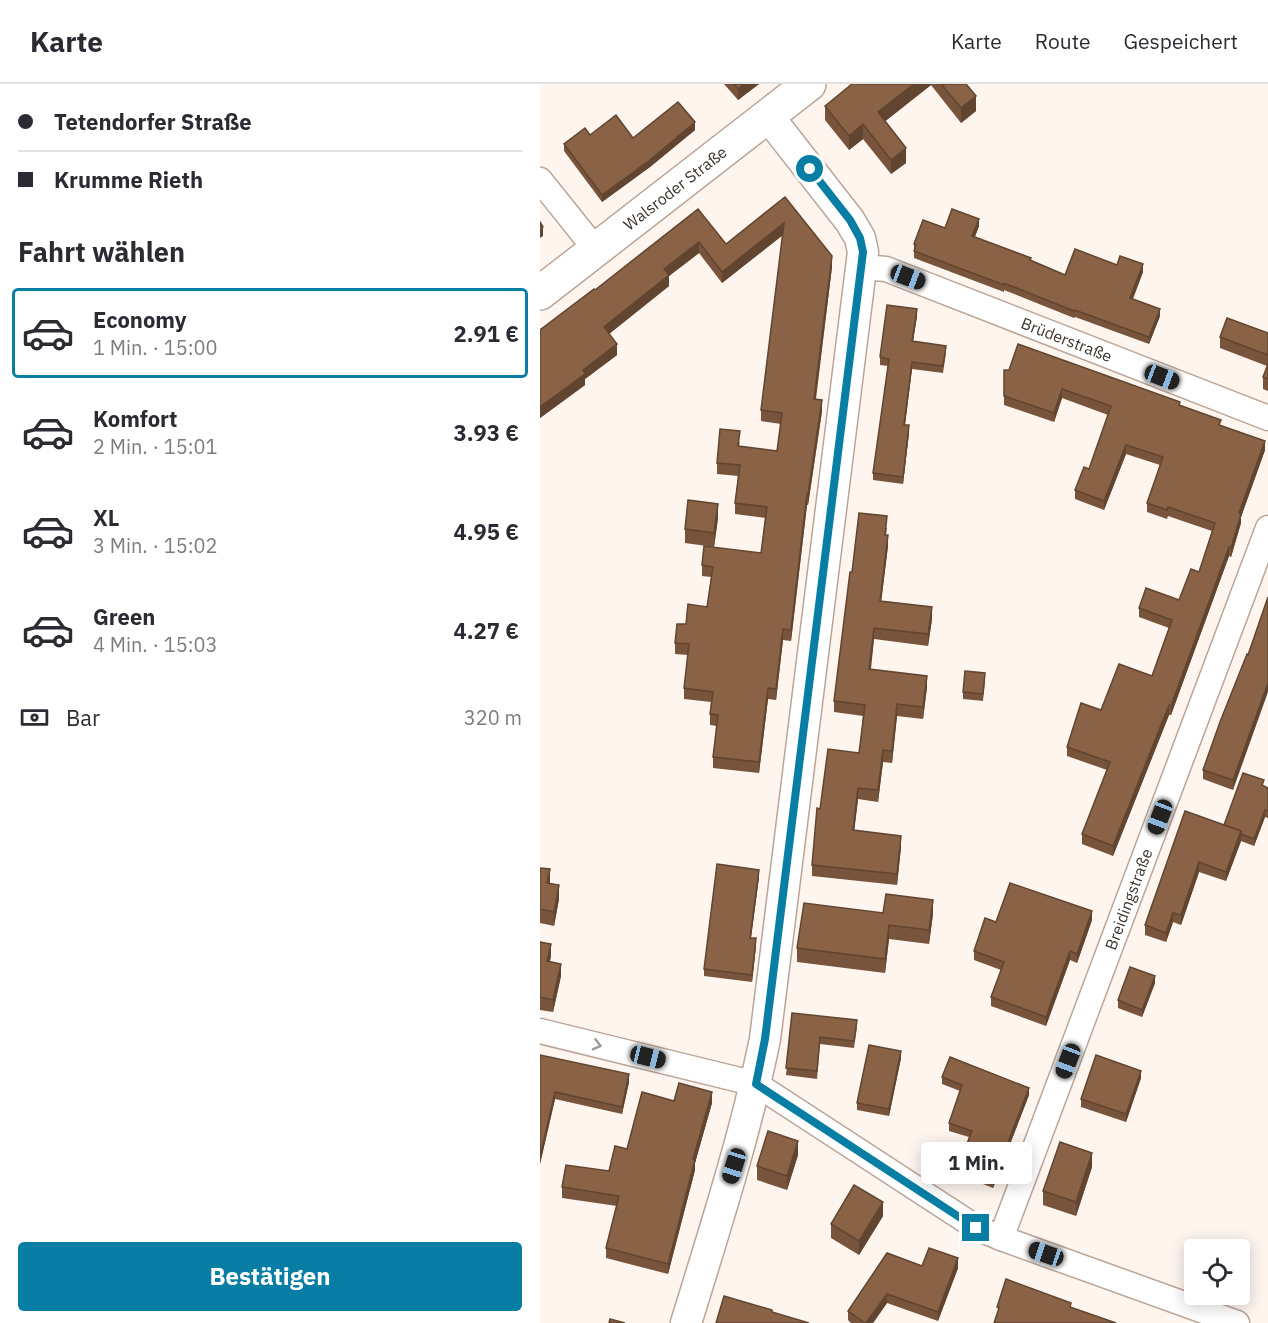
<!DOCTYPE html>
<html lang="de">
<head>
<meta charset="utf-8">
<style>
  :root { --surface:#fff; --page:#f2f2f3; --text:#2b2b33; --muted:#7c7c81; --line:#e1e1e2; --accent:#097ea5 }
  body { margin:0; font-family:"IBM Plex Sans",sans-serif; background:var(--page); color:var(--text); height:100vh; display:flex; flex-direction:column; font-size:22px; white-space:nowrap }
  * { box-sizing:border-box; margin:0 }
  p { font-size:20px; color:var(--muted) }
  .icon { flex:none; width:33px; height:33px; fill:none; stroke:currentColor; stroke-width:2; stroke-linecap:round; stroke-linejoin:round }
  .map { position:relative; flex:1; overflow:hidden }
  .details { display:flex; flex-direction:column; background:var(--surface); width:540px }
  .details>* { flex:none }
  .hud { display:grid; align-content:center; height:132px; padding:0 18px; background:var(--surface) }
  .fabs { position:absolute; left:644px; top:1155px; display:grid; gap:12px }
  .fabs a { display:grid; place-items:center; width:66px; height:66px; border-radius:6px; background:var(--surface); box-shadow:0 3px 15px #0003; font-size:30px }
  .end { position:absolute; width:27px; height:27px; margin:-14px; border:8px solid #097ea5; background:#fff; box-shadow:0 0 0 3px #fff }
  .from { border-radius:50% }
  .bubble { position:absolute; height:42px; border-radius:6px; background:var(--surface); box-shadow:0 3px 15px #0003; font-size:20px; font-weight:800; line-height:42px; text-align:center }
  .car { position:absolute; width:18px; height:36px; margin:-18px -9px; border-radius:8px; box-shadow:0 0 4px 2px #0007; background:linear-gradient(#222 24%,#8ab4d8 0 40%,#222 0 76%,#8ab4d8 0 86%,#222 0) }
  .hud b { display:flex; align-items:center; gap:21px; height:57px; font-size:22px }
  .hud b+b { border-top:2px solid var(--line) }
  .hud i { width:15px; height:15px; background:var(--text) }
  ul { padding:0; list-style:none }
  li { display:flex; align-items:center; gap:18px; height:90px; margin:0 12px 9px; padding:0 6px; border:3px solid transparent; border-radius:6px }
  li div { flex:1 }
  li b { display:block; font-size:22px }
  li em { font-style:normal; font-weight:800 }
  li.selected { border-color:var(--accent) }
  li>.icon { width:54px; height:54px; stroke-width:1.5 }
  h2 { padding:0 18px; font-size:27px; line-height:72px }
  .pay { display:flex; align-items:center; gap:15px; height:66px; padding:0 18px; font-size:22px }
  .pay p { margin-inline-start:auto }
  .button { display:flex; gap:12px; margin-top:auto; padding:12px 18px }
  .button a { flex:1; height:69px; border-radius:6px; background:var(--accent); color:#fff; font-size:24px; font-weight:800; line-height:69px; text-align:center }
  header { display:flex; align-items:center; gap:36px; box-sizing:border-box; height:84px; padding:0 30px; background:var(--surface); border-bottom:2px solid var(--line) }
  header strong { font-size:28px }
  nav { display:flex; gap:33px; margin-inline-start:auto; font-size:21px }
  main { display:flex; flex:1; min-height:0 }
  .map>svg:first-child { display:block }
</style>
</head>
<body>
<header>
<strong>Karte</strong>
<nav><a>Karte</a><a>Route</a><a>Gespeichert</a></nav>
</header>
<main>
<section class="details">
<div class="hud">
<b><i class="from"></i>Tetendorfer Straße</b>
<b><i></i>Krumme Rieth</b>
</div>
<h2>Fahrt wählen</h2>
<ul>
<li class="selected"><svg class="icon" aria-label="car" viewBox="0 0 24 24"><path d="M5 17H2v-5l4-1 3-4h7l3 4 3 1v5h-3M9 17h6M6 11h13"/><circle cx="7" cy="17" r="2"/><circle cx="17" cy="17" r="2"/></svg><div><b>Economy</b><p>1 Min. · 15:00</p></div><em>2.91 €</em></li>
<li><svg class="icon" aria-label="car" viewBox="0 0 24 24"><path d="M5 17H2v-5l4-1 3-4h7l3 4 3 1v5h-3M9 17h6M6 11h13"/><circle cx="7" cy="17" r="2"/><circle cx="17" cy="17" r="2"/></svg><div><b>Komfort</b><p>2 Min. · 15:01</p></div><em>3.93 €</em></li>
<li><svg class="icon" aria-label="car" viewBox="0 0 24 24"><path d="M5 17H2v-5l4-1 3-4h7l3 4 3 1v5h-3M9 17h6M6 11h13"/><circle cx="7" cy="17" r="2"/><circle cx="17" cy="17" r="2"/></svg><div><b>XL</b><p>3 Min. · 15:02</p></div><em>4.95 €</em></li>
<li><svg class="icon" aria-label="car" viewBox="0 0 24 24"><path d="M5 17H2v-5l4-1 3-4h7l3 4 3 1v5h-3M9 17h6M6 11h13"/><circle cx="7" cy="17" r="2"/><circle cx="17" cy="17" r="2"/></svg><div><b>Green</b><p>4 Min. · 15:03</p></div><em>4.27 €</em></li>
</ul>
<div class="pay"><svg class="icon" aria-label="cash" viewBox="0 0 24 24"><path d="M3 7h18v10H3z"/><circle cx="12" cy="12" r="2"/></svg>Bar<p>320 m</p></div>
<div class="button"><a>Bestätigen</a></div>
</section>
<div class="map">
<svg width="728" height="1239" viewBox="0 0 728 1239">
  <rect width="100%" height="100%" fill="#fef5ef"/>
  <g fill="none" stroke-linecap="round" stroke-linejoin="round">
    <defs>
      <g id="minor">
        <polyline points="0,96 56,166"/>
        <path id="s1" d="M322,183l24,2 382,149"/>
        <polyline points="0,947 216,1000 437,1144 461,1154 697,1239"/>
        <path id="s2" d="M461,1154l267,-710"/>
      </g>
      <path id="tertiary" d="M146,1239c29,-94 59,-187 79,-284l98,-787 -3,-14 -10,-17 -82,-105"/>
      <g id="secondary">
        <path id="s3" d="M0,209l269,-209"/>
      </g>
    </defs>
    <use href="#minor" stroke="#baa597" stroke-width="27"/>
    <use href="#tertiary" stroke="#baa597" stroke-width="33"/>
    <use href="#secondary" stroke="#baa597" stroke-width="36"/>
    <use href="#minor" stroke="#fff" stroke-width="24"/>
    <use href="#tertiary" stroke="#fff" stroke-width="30"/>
    <use href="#secondary" stroke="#fff" stroke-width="33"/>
  </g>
  <g fill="#77543b">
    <polygon points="184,0 219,0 198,16"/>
    <polygon points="312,0 426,0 436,27 421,39 391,1 345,37 366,79 351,90 323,55 309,66 285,36 285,22"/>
    <polygon points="155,46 110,83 62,118 24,67 24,60 50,51 93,54"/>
    <polygon points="245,113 292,183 276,315 282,327 268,421 267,421 251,557 243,556 236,616 228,615 219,689 173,684 173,673 177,642 170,641 170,630 171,618 144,615 144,604 148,571 135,570 135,559 146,540 167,523 171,493 162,492 162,481 221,469 225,434 195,430 195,419 198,392 177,390 177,379 200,358 199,362 237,367 241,340 221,337 221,326 243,151 182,199 159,169 129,192 129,202 69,250 77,271 45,295 45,301 0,334 55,206 158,125 186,160"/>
    <polygon points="439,142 435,153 525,191 577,181 603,188 593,215 620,232 609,260 535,233 534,234 464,206 464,208 374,174 374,160 405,144"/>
    <polygon points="377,232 373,257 406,269 403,289 372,285 365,341 369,349 363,400 333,396 333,389 348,282 340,281 340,273"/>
    <polygon points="728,249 728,307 723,305 723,293 727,282 680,264 680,253"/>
    <polygon points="464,286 640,321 681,341 725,366 701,433 701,439 691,473 689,472 631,631 629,631 573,772 542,760 542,750 567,686 527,672 527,663 561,626 612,592 629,544 599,533 599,524 639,516 659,488 672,447 628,432 627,435 607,428 607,419 620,381 586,370 564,426 535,415 535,406 549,385 568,331 522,314 514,338 464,321"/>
    <polygon points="178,434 174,463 145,459 145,445"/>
    <polygon points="347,443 346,451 348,462 341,517 392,535 388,562 334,555 331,585 387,603 383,635 357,632 352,679 343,678 338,718 318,715 314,747 361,763 357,801 272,792 272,781 280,725 319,669 323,632 294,628 294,617 312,488"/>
    <polygon points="708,571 693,706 663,695 663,686"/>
    <polygon points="445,596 443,617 423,615 423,608"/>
    <polygon points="724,702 728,704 728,734 725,733 714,762 701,757 686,797 659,788 641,841 633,838 626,858 605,851 605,841 684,741"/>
    <polygon points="0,784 19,815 14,842 0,839"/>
    <polygon points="219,793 211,854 216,862 212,898 164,892 164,885"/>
    <polygon points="343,829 393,830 389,860 349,855 345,889 257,878 257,864"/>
    <polygon points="552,836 537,879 530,876 506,942 451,922 451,913 461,886 434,876 434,867 456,838"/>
    <polygon points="0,858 11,872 10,877 21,892 13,928 0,926"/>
    <polygon points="615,899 602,933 578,924 578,916"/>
    <polygon points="252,929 317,943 314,964 280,960 277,995 246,991"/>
    <polygon points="0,971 89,998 82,1030 15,1015 0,1080"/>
    <polygon points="361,974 349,1032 317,1026 317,1019"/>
    <polygon points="402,993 489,1011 453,1104 418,1090 418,1083 429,1053 409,1047 409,1039 420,1007 402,1000"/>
    <polygon points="601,994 586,1038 541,1023 541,1015"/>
    <polygon points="134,1017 172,1019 155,1079 155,1086 128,1190 66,1174 66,1164 77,1122 22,1114 22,1103 69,1087 87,1065"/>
    <polygon points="258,1071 247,1106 217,1096 217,1082"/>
    <polygon points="552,1083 536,1132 503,1121 503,1107"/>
    <polygon points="343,1132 319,1171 291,1154 291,1140"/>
    <polygon points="382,1182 418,1184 398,1237 347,1219 333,1239 311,1239 308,1236 308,1227"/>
  </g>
  <g fill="#614530">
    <polygon points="204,0 219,0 198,16 198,5"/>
    <polygon points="374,0 391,0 391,1 338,43 338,28"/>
    <polygon points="436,12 436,27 421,39 421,24"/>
    <polygon points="155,38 155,46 110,83 62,118 62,111"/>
    <polygon points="323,40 323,55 309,66 309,52"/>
    <polygon points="366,64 366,79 351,90 351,76"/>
    <polygon points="439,135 439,142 432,159 432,152"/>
    <polygon points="244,139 244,150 182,199 182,188"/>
    <polygon points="3,143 3,152 0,154 0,146"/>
    <polygon points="159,158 159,169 129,192 129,202 64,254 64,243 124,185"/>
    <polygon points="292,172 292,183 274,326 274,315"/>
    <polygon points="603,180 603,188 590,221 590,214"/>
    <polygon points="377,225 377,232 372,264 372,257"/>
    <polygon points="620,225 620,232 609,260 609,253"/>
    <polygon points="77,260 77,271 45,295 45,301 0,334 0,323 43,286"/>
    <polygon points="372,278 372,285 364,348 364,341"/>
    <polygon points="522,305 522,314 514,338 514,329"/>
    <polygon points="282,316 282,327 268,421 268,410"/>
    <polygon points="369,341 369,349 363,400 363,393"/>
    <polygon points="725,357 725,366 701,433 701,439 691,473 691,464 699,429"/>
    <polygon points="586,361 586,370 564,426 564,417"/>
    <polygon points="267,410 267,421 251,557 251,546"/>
    <polygon points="178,420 178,434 174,463 174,449"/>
    <polygon points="348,451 348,462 340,528 340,517"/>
    <polygon points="689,463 689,472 631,631 631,622"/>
    <polygon points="392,523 392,535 388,562 388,550"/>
    <polygon points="334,544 334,555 329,596 329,585"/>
    <polygon points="243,545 243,556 236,616 236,605"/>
    <polygon points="387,592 387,603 383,635 383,623"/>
    <polygon points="728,599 728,608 693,706 693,696"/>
    <polygon points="228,604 228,615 219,689 219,678"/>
    <polygon points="357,620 357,632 352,679 352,667"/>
    <polygon points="629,621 629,631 573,772 573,762"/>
    <polygon points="343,666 343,678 338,718 338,706"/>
    <polygon points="318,704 318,715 313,758 313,746"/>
    <polygon points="725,726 725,733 714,762 714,755"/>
    <polygon points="701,747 701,757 686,797 686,788"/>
    <polygon points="361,752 361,763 357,801 357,790"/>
    <polygon points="659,778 659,788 641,841 641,831"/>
    <polygon points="10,785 10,799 7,799"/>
    <polygon points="219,786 219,793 210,861 210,854"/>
    <polygon points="19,801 19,815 14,842 14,828"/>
    <polygon points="393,816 393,830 389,860 389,846"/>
    <polygon points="552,827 552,836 537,879 537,870"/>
    <polygon points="633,829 633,838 626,858 626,849"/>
    <polygon points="349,841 349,855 345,889 345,875"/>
    <polygon points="216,854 216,862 212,898 212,891"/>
    <polygon points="11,860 11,872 7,889 7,877"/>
    <polygon points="530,867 530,876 506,942 506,933"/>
    <polygon points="21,880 21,892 13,928 13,916"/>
    <polygon points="615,892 615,899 602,933 602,926"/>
    <polygon points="361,967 361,974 349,1032 349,1025"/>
    <polygon points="601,987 601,994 586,1038 586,1030"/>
    <polygon points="89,990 89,998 82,1030 82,1023"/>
    <polygon points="489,1004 489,1011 453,1104 453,1097"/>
    <polygon points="15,1008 15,1015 0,1080 0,1073"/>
    <polygon points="172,1008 172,1019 155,1079 155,1086 128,1190 128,1180 153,1075"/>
    <polygon points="258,1057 258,1071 247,1106 247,1092"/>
    <polygon points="552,1069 552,1083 536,1132 536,1118"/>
    <polygon points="343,1118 343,1132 319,1171 319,1157"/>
    <polygon points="418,1174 418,1184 398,1237 398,1228"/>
    <polygon points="347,1210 347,1219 333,1239 326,1239"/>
  </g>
  <g fill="#8a6245" stroke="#614530" stroke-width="1.5">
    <polygon points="194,0 204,0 198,5"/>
    <polygon points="312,0 374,0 338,28 366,64 351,76 323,40 309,52 285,22"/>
    <polygon points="401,0 426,0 436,12 421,24"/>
    <polygon points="138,18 155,38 110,76 62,111 24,60 45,44 50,51 76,31 93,54"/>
    <polygon points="245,113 292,172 274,315 282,316 268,410 267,410 251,546 243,545 236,605 228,604 219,678 173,673 178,631 170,630 173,608 144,604 149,560 135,559 137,540 146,540 148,520 167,523 173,483 162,481 164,462 221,469 227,423 195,419 200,381 177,379 180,345 200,347 198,362 237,367 242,329 221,326 244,139 182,188 159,158 124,185 129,191 64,243 77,260 43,286 45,290 0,323 0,246 54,205 55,206 158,125 186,160"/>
    <polygon points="412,125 439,135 432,152 491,174 490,176 525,191 535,165 577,181 580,172 603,180 590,214 620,225 609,253 535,226 534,227 464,199 464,201 374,167 376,161 374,160 383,136 405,144"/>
    <polygon points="0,138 3,143 0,146"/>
    <polygon points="347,221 377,225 372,257 406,262 403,282 372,278 364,341 369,341 363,393 333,389 349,275 340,273"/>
    <polygon points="687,234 728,249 728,271 680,253"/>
    <polygon points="478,260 640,318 639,321 681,336 679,341 725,357 699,429 701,430 691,464 689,463 631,622 629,621 573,762 542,750 570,678 527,663 541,619 561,626 579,580 612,592 632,536 599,524 606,504 639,516 651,485 659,488 675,439 628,423 627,426 607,419 623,373 586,361 564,417 535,406 544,383 549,385 571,322 522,305 514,329 464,312 464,286 469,286"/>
    <polygon points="728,280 728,295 723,293"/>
    <polygon points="148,416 178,420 174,449 145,445"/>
    <polygon points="319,429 347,432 345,451 348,451 340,517 392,523 388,550 334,544 329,585 387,592 383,623 357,620 352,667 343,666 338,706 318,704 313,746 361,752 357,790 272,781 277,724 280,725 288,665 319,669 325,621 294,617 310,488 312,488"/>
    <polygon points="728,513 728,599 693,696 663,686 680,638 707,570 708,571"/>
    <polygon points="425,587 445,589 443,610 423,608"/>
    <polygon points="703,689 724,696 722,701 728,704 728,727 725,726 714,755 701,750 701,747 684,741"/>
    <polygon points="645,727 701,747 686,788 659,778 641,831 633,829 626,849 605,841"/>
    <polygon points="177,780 219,786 210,854 216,854 212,891 164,885"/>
    <polygon points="0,784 10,785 7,799 19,801 14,828 0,825"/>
    <polygon points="470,799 552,827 537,870 530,867 506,933 451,913 464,878 434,867 445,834 456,838"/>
    <polygon points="346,810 393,816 389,846 349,841 345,875 257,864 264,819 343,829"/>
    <polygon points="0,858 11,860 7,877 21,880 13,916 0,913"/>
    <polygon points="590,883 615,892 602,926 578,916"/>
    <polygon points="252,929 317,936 314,957 280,953 277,987 246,984"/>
    <polygon points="329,961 361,967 349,1025 317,1019"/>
    <polygon points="0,971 89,990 82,1023 15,1008 0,1073"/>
    <polygon points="556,971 601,987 586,1030 541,1015"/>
    <polygon points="410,973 489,1004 453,1097 418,1083 432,1047 409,1039 422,1001 402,993"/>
    <polygon points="139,999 172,1008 153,1075 155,1076 128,1180 66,1164 79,1112 22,1103 26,1081 69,1087 75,1062 87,1065 102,1008 134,1017"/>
    <polygon points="228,1047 258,1057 247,1092 217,1082"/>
    <polygon points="520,1058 552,1069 536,1118 503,1107"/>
    <polygon points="314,1101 343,1118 319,1157 291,1140"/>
    <polygon points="389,1164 418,1174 398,1228 347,1210 326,1239 325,1239 308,1227 347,1169 382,1182"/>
    <polygon points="466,1195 531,1219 530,1223 576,1239 454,1239 459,1224 457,1223"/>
    <polygon points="184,1212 232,1226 232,1228 269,1239 176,1239"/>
    <polygon points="70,1235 85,1239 69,1239"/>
  </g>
  <defs><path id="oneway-chevron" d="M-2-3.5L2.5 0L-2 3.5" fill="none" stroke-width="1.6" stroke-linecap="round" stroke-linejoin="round" transform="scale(1.5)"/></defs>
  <use stroke="#9d9996" href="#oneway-chevron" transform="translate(57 961) rotate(14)"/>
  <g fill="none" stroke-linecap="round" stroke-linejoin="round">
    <polyline stroke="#097ea5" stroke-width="8" points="270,85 310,136 320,154 323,168 225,955 216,1000 436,1144"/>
  </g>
  <g text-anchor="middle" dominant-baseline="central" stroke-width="6" stroke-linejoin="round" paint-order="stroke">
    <g font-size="16" fill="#3b332d" stroke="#fff">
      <text stroke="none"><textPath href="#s3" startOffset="171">Walsroder Straße</textPath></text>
      <text stroke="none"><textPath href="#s1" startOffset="218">Brüderstraße</textPath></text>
      <text stroke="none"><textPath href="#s2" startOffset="362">Breidingstraße</textPath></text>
    </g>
  </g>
</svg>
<div class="fabs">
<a><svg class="icon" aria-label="locate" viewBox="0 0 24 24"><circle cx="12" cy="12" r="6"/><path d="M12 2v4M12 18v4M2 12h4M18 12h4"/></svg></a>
</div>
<i class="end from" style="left:270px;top:85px"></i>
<i class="end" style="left:436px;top:1144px"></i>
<div class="bubble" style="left:381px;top:1058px;width:111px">1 Min.</div>
<i class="car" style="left:368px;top:193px;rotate:111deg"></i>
<i class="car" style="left:622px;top:293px;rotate:111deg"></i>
<i class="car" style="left:620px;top:733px;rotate:201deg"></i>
<i class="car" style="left:108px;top:973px;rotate:104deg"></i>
<i class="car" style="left:528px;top:977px;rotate:201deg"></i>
<i class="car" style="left:194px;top:1082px;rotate:197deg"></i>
<i class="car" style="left:506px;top:1170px;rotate:289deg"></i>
</div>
</main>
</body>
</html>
